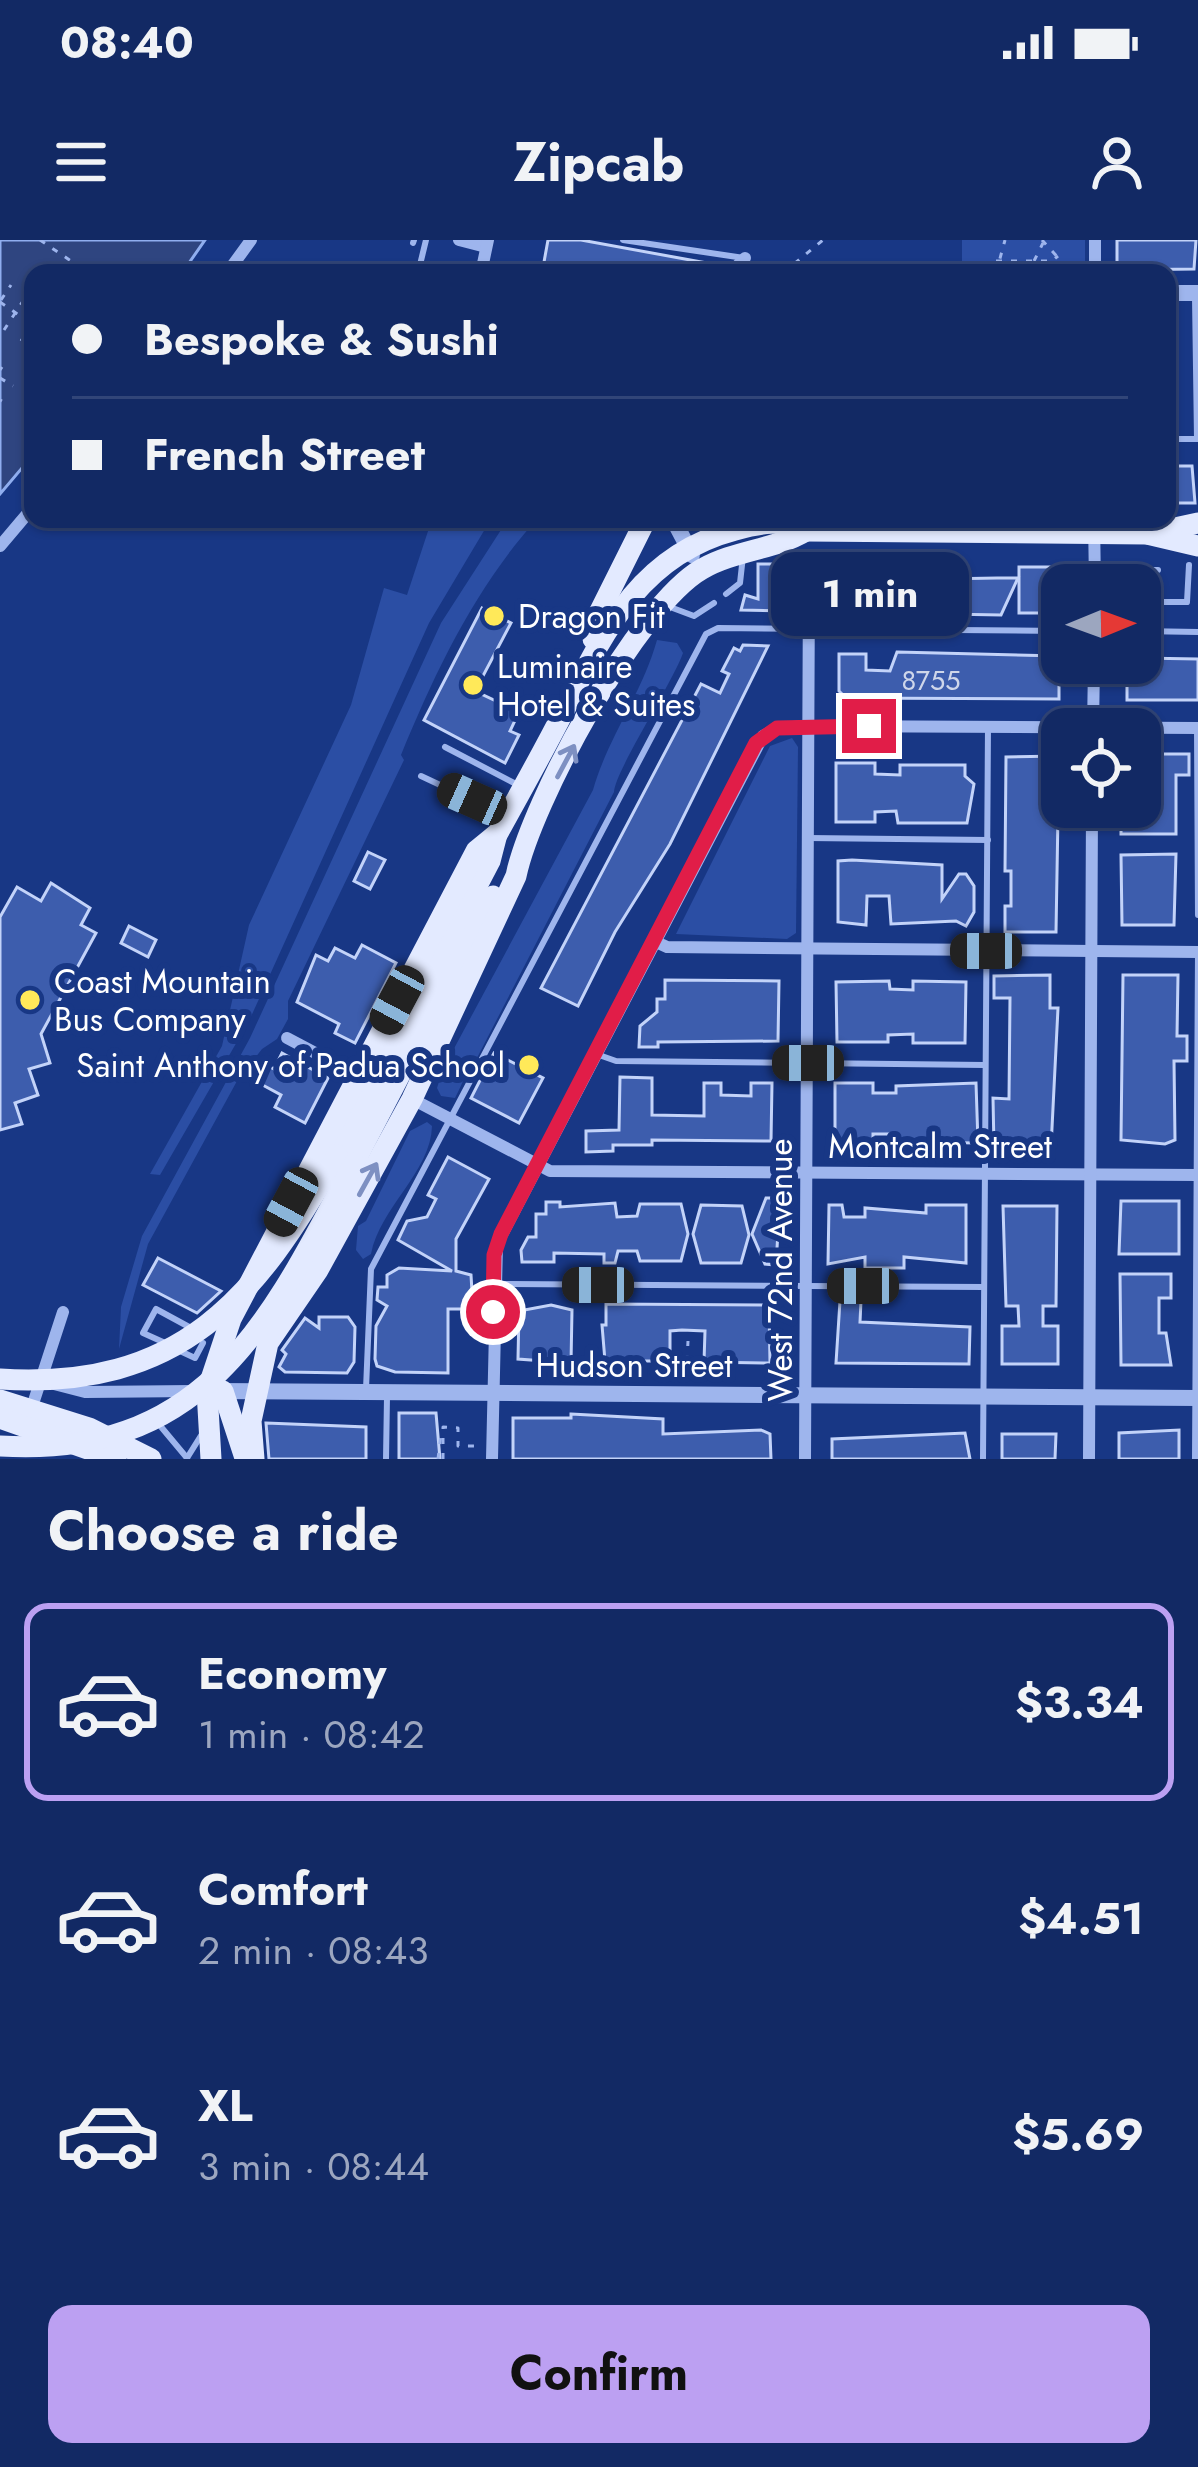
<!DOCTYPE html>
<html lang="en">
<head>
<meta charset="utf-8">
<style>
  :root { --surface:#122964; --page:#1b316a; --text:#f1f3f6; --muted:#9ca6bf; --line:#314578; --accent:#bca0f2 }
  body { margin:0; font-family:Jost,sans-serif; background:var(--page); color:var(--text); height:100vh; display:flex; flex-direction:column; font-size:45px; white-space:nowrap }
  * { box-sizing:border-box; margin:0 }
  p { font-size:39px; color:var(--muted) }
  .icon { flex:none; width:66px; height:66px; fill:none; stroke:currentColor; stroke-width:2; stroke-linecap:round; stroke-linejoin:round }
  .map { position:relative; height:1219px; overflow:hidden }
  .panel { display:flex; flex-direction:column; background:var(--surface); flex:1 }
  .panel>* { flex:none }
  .top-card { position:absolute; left:24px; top:24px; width:1152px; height:264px; border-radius:24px; box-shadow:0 3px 9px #0004,0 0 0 3px var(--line); display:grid; align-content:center; height:264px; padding:0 48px; background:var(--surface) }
  .needle { width:78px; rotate:89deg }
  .controls { position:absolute; left:1041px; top:324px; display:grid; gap:24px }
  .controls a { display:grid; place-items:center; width:120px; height:120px; border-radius:24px; background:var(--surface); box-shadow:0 3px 9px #0004,0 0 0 3px var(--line); font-size:60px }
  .end { position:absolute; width:54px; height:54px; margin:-27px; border:15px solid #e11d48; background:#fff; box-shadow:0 0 0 6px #fff }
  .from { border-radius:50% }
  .bubble { position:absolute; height:84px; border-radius:24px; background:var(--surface); box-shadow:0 3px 9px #0004,0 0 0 3px var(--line); font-size:39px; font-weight:700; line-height:84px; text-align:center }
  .car { position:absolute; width:36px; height:72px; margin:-36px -18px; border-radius:15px; box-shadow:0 0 9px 3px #0007; background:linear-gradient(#222 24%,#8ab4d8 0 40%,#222 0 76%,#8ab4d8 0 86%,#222 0) }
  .top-card b { display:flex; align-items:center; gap:42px; height:114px; font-size:45px }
  .top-card b+b { border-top:3px solid var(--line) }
  .top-card i { width:30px; height:30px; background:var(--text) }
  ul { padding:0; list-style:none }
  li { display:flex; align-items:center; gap:36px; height:198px; margin:0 24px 18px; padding:0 24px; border:6px solid transparent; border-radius:24px }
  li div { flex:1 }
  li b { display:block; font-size:45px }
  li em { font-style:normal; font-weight:700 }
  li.current { border-color:var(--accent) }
  li>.icon { width:108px; height:108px; stroke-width:1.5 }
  h2 { padding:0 48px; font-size:54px; line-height:144px }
  .button { display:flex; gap:24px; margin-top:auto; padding:24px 48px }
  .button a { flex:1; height:138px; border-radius:24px; background:var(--accent); color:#111; font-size:48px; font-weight:700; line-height:138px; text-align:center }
  .status { display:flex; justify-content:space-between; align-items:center; height:84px; padding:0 60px; background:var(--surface); direction:ltr }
  .status svg { height:33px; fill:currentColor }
  header { display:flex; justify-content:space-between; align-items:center; height:156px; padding:0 48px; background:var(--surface); font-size:54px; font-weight:700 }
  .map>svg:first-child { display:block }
</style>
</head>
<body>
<div class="status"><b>08:40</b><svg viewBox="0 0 49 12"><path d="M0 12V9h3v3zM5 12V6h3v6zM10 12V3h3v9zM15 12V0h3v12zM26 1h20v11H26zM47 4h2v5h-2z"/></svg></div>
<header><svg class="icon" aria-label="menu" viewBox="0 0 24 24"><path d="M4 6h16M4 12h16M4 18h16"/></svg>Zipcab<svg class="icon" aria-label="person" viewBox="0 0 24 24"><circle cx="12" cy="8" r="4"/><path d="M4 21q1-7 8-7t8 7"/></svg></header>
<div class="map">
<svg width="1198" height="1219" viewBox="0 0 1198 1219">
  <rect width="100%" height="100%" fill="#183785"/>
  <g fill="#2b4ea4">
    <rect x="962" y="0" width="123" height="33"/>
    <polygon points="432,279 491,279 429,383 249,781 160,935 150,934 222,806 249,685 351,465 384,348 407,355"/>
    <path d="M508,279h29c-62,69 -101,151 -136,236l3,5 -116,241v18l-11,20 -15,10 -25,32 -89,163 -29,105 2,-42 21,-71 108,-198 191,-415z"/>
    <path d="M657,400l20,3 6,10c-11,31 -68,118 -69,139l-136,264c-12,15 -15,27 -23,42l-14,-2 -4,-8 6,-19 150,-279c15,-53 49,-96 64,-150z"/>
    <polygon points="792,498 798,507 796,693 787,699 676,694 770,506"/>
    <path d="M427,882l5,4c-1,46 -52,81 -61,128l-8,5 -7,-9 2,-24 8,-5 44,-90z"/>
  </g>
  <polygon fill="#2f4580" stroke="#90aeef" stroke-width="3" points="0,0 205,0 182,33 33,33 33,215 0,254"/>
  <g fill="#3d5dad" stroke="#c3d3f9" stroke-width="3">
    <polygon points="548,0 581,0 723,26 720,33 542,33"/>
    <polygon points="1117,0 1196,0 1194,29 1117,30"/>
    <polygon points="1167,226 1192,226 1195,263 1167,263"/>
    <polygon points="758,324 788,324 788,371 741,370 745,355 758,359"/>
    <polygon points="1019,327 1066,327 1062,373 1019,373"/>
    <polygon points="997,338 1018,338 1001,375 832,372 832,341"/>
    <polygon points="482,368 511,383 475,451 519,472 510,491 519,495 505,523 424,480"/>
    <polygon points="743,405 768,406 670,604 615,692 578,766 541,748 701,444 720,453 729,434 722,431 734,408 740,411"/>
    <polygon points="897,412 1059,416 1059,459 846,458 839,451 839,414 866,414 866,430 890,431"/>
    <polygon points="1140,418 1198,419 1198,460 1127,460 1127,423 1140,423"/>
    <polygon points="1140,514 1189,514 1189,535 1176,535 1176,594 1121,594 1121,567 1140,567"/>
    <polygon points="1059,516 1056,692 1005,692 1005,666 1011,666 1011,631 1005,631 1006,517"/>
    <polygon points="836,523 875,523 875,534 900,535 900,525 965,525 965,536 974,544 967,583 898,583 896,571 875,572 875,582 836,582"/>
    <polygon points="368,612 385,620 370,649 354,641"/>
    <polygon points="1176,614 1174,685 1122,685 1121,615"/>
    <polygon points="852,620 942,625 942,659 959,634 966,634 974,646 974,672 966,686 956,681 891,684 889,656 867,656 866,685 838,682 838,621"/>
    <polygon points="51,643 90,668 81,685 96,693 41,794 50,823 29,829 38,855 15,863 22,884 0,890 0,677 17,647 41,661"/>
    <polygon points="129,686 156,700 148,717 121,703"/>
    <polygon points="362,705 396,723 355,803 335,793 339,784 297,762 316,715 328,721 335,708 355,718"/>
    <polygon points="1050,735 1050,768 1058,768 1051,908 994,908 993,858 1009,859 1010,758 994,758 994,736"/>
    <polygon points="1123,735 1178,735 1177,796 1187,796 1187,821 1174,821 1175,900 1165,904 1121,900"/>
    <polygon points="665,740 779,741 778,801 658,802 658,807 639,807 640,786 657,772 657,759 665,759"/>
    <polygon points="889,741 890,749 913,750 913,741 966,742 965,803 913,803 913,794 888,795 888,802 837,802 836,742"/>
    <polygon points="282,813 328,838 305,883 275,867 281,855 257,842 266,825 274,829"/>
    <polygon points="494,813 543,838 519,883 471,858"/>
    <polygon points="620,837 652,838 652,875 704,876 704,843 721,843 721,855 751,856 751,843 772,843 771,901 652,900 652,905 613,905 613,911 586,912 586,891 619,890"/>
    <polygon points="835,843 873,843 873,853 896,853 896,846 976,843 978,903 896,902 895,894 873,894 873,902 835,902"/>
    <polygon points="448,917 489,939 456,999 456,1031 471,1035 473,1069 448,1069 448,1133 395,1132 377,1126 375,1119 376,1086 387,1066 377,1060 378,1047 387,1047 387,1035 399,1028 452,1031 398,1000 407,981 427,977 436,959 428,955"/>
    <polygon points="766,958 780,958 776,1025 765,1024 752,994"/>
    <polygon points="1121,961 1179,961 1179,1014 1119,1014"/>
    <polygon points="546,962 560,962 560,967 615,963 617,977 637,976 640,964 681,964 688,994 681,1021 640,1021 637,1011 618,1011 615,1023 604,1023 604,1014 554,1013 554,1022 522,1022 521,1010 528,997 536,997 536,974 546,974"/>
    <polygon points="701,965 742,966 749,995 741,1023 701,1023 693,994"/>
    <polygon points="829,965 842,965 844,977 865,977 865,968 926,973 926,965 966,965 966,1023 904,1017 904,1028 865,1028 865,1017 828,1024"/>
    <polygon points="1003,966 1057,966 1056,1066 1043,1066 1043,1086 1058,1086 1058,1124 1002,1124 1002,1086 1019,1086 1018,1066 1006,1066"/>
    <polygon points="158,1018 221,1051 197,1073 143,1045"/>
    <polygon points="1120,1034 1171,1034 1171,1058 1159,1058 1159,1093 1166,1093 1171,1125 1121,1125"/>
    <polygon points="840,1061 861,1061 860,1082 970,1087 969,1124 836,1123"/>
    <polygon points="606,1064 769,1065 770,1123 704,1122 705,1091 682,1090 670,1091 670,1121 605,1121 602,1085 606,1085"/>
    <polygon points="551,1065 572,1070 571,1123 518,1119 519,1071"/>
    <polygon points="319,1077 348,1077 355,1087 354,1122 347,1133 285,1132 279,1127 286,1114 282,1110 305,1078 319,1088"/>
    <polygon points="399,1173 436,1173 440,1219 399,1219"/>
    <polygon points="571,1174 663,1179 663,1194 761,1190 770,1194 771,1219 513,1219 513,1178 571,1178"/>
    <polygon points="266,1183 366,1187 366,1219 269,1219"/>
    <polygon points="1179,1190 1179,1219 1119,1219 1119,1193"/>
    <polygon points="965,1193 970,1219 832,1219 832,1199"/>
    <polygon points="1002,1194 1056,1194 1055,1219 1002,1219"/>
  </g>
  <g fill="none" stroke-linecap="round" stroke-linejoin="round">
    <g stroke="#9eb5ed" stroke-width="3" stroke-dasharray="6 9" stroke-linecap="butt">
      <polyline points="40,0 77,25"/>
      <polyline points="1042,0 1072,33"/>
      <polyline points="996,21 1052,21 1058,16"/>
      <polyline points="1034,21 1043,3"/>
      <polyline points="783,33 823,0"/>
      <polyline points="996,33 1005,0"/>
      <polyline points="1,60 11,45"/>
      <polyline points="0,62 32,84"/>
      <polyline points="4,90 27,55"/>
      <polyline points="21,101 32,84"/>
      <polyline points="0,130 2,127"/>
      <polyline points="0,138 13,146"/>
      <polyline points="0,160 2,161"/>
      <polyline points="1140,361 1144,361"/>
      <polyline points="687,1121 688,1101"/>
      <polyline points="687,1137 687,1129"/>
      <polyline points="438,1219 441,1194"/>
      <polyline points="443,1219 443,1187 458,1188 458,1206 477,1206"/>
    </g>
    <g stroke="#9eb5ed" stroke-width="6">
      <polyline points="623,0 744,18"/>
      <polyline points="413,3 414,0"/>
      <polyline points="418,33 426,0"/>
      <polyline points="1195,57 1197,199"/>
      <polyline points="1167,199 1198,199"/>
      <polyline points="1135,325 1139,341 1154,354"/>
      <polyline points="1138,330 1158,330"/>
      <polyline points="1115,341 1158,341"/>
      <polyline points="726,354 740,343 743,316"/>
      <polyline points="1163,362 1187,362 1189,325"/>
      <polyline points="670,367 694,376 714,363"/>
      <polyline points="1140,391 1198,392"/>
      <polyline points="1197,488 1198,675"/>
      <polyline points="445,507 516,544"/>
      <polyline points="421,536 504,575"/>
      <polyline points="808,598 988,600"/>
      <polyline points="599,815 616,821 985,825"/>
      <polyline points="497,1044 984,1047"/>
      <polyline points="163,1102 143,1093 156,1069 191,1088"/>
      <polyline points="180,1111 195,1118 203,1103"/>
      <polyline points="366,1149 371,1029 706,394 718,388 1062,391"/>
      <polyline points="157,1182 187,1218"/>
      <polyline points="187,1218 202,1194"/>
      <polyline points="386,1219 387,1157"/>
      <polyline points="983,1219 988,487"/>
      <polyline points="1195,1219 1198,714"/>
    </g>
    <g stroke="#9eb5ed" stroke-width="12">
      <polyline points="459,0 486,7"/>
      <polyline points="227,33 251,0"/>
      <polyline points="481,33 488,0"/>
      <polyline points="730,33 745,18"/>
      <polyline points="1095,33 1095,0"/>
      <polyline points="1094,279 1095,345"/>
      <polyline points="0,306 33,267"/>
      <polyline points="1093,489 1094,423"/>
      <polyline points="656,702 667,707 1198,712"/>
      <polyline points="287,798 357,835"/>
      <polyline points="412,859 550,931 1198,935"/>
      <polyline points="54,1144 85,1152 194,1151"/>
      <polyline points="30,1173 63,1072"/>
      <polyline points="492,1219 497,1004 763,496 777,488 809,486 1198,488"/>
      <polyline points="805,1219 809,338"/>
      <polyline points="1089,1219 1092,567"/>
    </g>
    <g stroke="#9eb5ed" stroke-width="16">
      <polyline points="1167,53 1198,53"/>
      <polyline points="673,279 692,315"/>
      <polyline points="214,1151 1198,1158"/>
    </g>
    <g stroke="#e3eaff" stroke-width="21">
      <polyline points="1147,294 1198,283"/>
      <polyline points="593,399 594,383 646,279"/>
      <polyline points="337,915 490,621 497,594"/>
      <polyline points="354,923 493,656"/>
      <polyline points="223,1151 245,1218"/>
      <path d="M211,1219l-4,-68 24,-72 245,-468 22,-18c22,-40 45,-81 66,-122 41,-81 76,-156 171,-181 26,-7 47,-11 71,1l341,3 51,12"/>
      <path d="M254,1219l-3,-38 17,-78 50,-73 94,-171 104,-223c15,-73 121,-270 186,-307 33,-19 72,-19 104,-38"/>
    </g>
    <g stroke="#e3eaff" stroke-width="21">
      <path d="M0,1139c180,11 256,-79 337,-224"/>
      <polyline points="0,1160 89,1188 151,1219"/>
      <polyline points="0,1178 116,1219"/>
      <path d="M0,1206c208,13 272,-129 354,-283"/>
    </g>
  </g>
  <defs><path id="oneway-shaft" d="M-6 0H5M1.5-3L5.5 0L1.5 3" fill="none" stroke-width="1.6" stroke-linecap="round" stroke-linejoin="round" transform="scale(3)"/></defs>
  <g stroke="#7e90c2">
    <use href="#oneway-shaft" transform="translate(566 521) rotate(-62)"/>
    <use href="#oneway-shaft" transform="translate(368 939) rotate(-61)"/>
  </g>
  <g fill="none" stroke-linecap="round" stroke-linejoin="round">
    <polyline stroke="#e11d48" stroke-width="15" points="493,1072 494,1015 501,994 756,503 777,488 869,486"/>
  </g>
  <g fill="#ffe959" stroke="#183785" stroke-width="4.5">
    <circle cx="494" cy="376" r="12"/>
    <circle cx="473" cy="445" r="12"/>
    <circle cx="30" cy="760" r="12"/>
    <circle cx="529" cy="825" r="12"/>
  </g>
  <g text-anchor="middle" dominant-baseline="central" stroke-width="12" stroke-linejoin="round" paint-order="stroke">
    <g font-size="27" fill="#ced6ea">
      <text x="931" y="440">8755</text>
    </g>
    <g font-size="33" fill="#fff" stroke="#183785" text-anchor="start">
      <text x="518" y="376">Dragon Fit</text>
      <text x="497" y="426">Luminaire<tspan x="497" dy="38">Hotel &amp; Suites</tspan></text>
      <text x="54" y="741">Coast Mountain<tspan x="54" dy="38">Bus Company</tspan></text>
      <text x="505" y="825" text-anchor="end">Saint Anthony of Padua School</text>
    </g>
    <g font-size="33" fill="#fff" stroke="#183785">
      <text x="940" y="906">Montcalm Street</text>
      <text transform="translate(780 1030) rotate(-90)">West 72nd Avenue</text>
      <text x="634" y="1125">Hudson Street</text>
    </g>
  </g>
</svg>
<div class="controls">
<a><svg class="needle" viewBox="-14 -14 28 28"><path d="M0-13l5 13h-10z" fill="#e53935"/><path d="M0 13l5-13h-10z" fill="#9ca6bf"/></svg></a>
<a><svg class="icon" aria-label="locate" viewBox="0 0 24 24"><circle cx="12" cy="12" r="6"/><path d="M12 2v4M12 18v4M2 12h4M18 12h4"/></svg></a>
</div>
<i class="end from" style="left:493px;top:1072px"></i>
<i class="end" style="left:869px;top:486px"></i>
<div class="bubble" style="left:771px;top:312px;width:198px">1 min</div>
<i class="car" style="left:472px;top:559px;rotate:294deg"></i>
<i class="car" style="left:986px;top:711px;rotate:270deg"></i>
<i class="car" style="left:397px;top:760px;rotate:208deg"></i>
<i class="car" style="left:808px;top:823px;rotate:270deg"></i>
<i class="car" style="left:291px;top:962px;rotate:208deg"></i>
<i class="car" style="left:598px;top:1045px;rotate:270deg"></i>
<i class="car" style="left:863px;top:1046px;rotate:270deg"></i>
<div class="top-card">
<b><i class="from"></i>Bespoke &amp; Sushi</b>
<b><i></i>French Street</b>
</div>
</div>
<section class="panel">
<h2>Choose a ride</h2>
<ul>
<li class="current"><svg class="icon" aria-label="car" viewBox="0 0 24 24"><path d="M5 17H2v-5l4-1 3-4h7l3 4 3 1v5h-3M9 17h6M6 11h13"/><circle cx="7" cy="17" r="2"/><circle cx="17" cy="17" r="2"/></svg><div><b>Economy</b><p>1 min · 08:42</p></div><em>$3.34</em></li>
<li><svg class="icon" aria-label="car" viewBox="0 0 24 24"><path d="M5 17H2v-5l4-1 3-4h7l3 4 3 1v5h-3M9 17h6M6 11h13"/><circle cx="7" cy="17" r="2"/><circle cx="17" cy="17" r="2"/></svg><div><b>Comfort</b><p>2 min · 08:43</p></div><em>$4.51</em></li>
<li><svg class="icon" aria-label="car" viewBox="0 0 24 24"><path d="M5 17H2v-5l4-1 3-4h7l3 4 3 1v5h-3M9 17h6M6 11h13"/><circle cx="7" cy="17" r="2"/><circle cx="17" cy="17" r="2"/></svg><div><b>XL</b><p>3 min · 08:44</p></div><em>$5.69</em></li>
</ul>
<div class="button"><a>Confirm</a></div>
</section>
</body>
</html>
